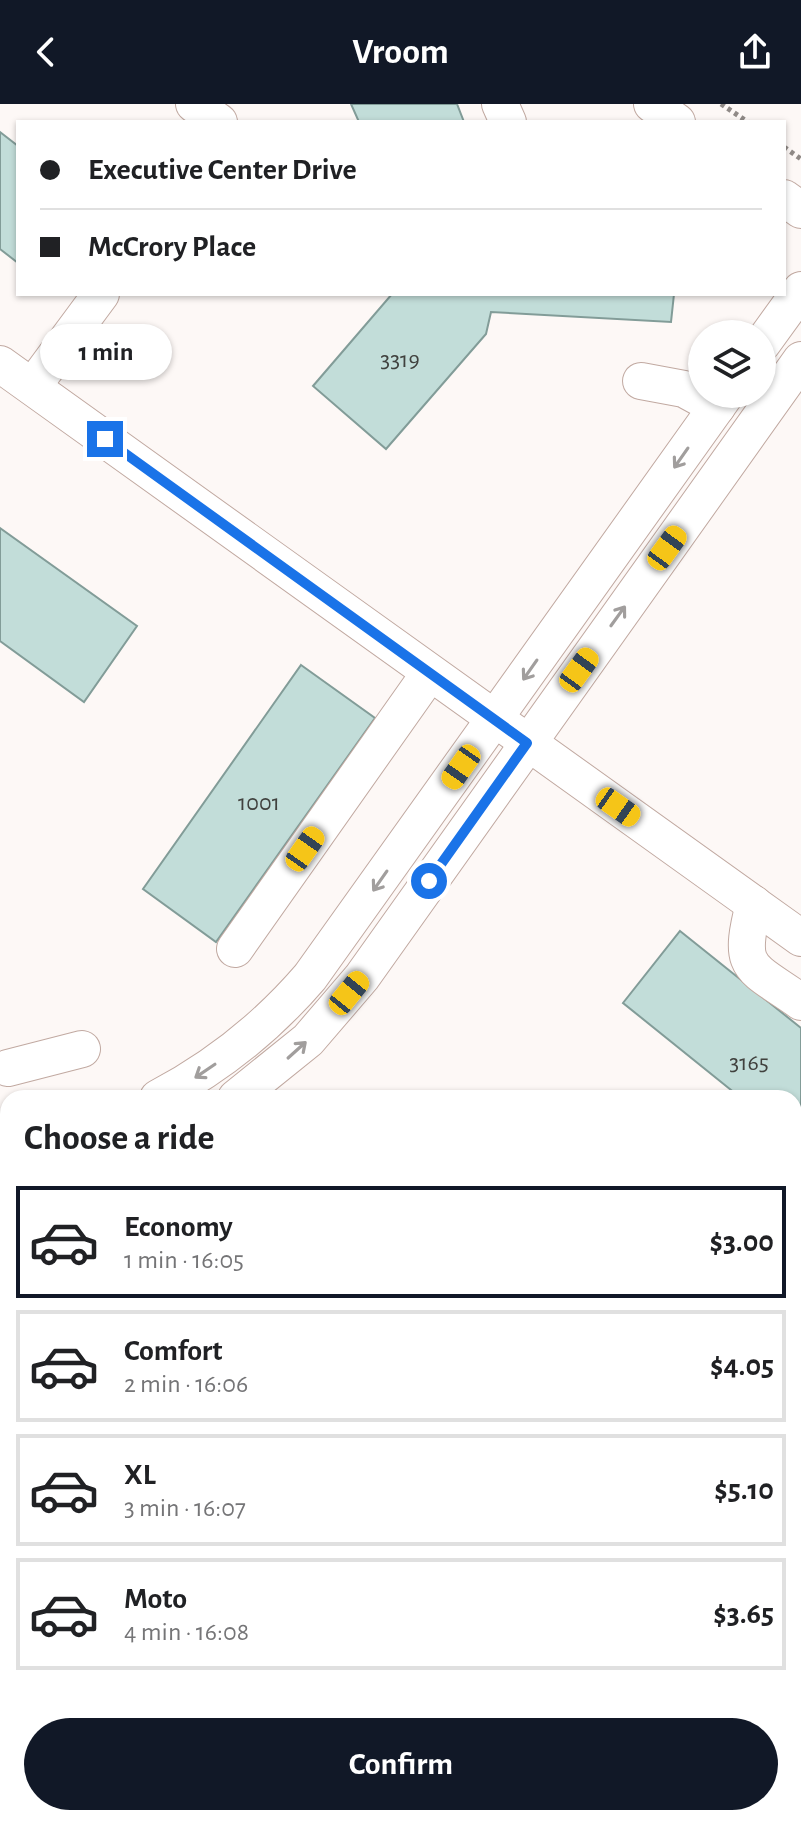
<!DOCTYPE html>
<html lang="en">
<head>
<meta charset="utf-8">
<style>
  :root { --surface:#fff; --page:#f2f2f2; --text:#202124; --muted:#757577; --line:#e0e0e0; --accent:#111827 }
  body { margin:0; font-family:"Alegreya Sans",sans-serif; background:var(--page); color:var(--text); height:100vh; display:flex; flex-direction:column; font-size:30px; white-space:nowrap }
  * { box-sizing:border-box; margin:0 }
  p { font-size:26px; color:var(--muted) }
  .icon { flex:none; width:44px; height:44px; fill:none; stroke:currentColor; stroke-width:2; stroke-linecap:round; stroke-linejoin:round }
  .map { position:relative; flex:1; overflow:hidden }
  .sheet { position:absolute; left:0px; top:986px; width:802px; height:736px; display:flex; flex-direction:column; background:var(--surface); border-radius:24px 24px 0 0; box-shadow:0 2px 6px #0004 }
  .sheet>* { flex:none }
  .top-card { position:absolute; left:16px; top:16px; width:770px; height:176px; border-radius:0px; box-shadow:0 2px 6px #0004; display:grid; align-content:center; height:176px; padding:0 24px; background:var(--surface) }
  .buttons { position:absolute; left:688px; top:216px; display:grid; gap:16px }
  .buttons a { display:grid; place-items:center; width:88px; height:88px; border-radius:50%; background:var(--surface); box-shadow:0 2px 6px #0004; font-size:40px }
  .end { position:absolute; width:36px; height:36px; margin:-18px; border:10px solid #1a73e8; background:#fff; box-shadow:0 0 0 4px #fff }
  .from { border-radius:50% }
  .bubble { position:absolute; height:56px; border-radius:28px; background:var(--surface); box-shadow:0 2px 6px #0004; font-size:26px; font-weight:700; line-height:56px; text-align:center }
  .car { position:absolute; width:24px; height:48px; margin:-24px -12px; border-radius:10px; box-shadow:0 0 6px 2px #0007; background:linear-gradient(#f5c518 24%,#345 0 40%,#f5c518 0 76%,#345 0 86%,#f5c518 0) }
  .top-card b { display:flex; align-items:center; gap:28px; height:76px; font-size:30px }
  .top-card b+b { border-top:2px solid var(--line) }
  .top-card i { width:20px; height:20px; background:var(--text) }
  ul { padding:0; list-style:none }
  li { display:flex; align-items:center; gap:24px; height:112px; margin:0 16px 12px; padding:0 8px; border:4px solid var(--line); border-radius:0px }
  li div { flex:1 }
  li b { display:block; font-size:30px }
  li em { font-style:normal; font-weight:700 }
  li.selected { border-color:var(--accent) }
  li>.icon { width:72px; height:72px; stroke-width:1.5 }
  h2 { padding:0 24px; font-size:36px; line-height:96px }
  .button { display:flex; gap:16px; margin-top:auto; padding:16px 24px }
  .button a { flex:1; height:92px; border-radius:48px; background:var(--accent); color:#fff; font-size:32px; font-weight:700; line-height:92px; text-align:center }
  header { display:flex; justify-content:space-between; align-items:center; height:104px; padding:0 24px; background:var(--accent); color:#fff; font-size:36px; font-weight:700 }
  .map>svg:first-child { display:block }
</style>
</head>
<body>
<header><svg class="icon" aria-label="back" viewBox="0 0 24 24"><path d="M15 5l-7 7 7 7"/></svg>Vroom<svg class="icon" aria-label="share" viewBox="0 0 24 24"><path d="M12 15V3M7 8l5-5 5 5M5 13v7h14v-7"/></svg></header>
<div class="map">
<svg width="801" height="1722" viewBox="0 0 801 1722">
  <rect width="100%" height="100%" fill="#fdf8f6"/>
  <g fill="#c2ddd9" stroke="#829c98" stroke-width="2">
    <polygon points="351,0 457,0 464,18 359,18"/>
    <polygon points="0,28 18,42 18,159 0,145"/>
    <polygon points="392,190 674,190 671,218 491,208 486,230 386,345 313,282"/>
    <polygon points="0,424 137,522 84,598 0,537"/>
    <polygon points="301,561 375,614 216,838 143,785"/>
    <polygon points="680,827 801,924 801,1132 794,1141 794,994 741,994 623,899"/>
    <polygon points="0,1274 8,1297 8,1378 0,1381"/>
    <polygon points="798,1355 801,1453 794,1455 794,1356"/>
  </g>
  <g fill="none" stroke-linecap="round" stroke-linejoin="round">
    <defs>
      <g id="minor">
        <polyline points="194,0 219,18"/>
        <polyline points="500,0 508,18"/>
        <polyline points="652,0 677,18"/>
        <polyline points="784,94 801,106"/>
        <polyline points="762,240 801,186"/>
        <polyline points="0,260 801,834"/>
        <polyline points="641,277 684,285 717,303"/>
        <polyline points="33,282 101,190"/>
        <path d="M754,800c-17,67 -5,61 47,98"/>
        <polyline points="235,845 429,570"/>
        <polyline points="8,964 82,945"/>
        <path d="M158,994c59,-31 109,-71 152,-121l416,-583"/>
        <polyline points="236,994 308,936 362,873 801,256"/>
        <polyline points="0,1073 8,1070"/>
        <polyline points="794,1292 801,1290"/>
        <polyline points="0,1510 8,1507"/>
        <polyline points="0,1660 8,1637"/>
        <polyline points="794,1661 801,1658"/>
        <polyline points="0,1692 10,1722"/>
        <polyline points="107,1714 131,1722"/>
        <polyline points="289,1722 297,1714"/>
        <polyline points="621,1722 643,1714"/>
      </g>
    </defs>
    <use href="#minor" stroke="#c1a9a1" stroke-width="38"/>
    <g stroke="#908a87" stroke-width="5" stroke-dasharray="4 4" stroke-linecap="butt">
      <polyline points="721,0 748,18"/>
      <polyline points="784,43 801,55"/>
    </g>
    <use href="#minor" stroke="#fff" stroke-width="36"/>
  </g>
  <defs><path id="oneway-shaft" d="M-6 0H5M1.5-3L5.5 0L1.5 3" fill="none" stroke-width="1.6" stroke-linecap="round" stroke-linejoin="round" transform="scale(2)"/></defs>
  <g stroke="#a19e9d">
    <use href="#oneway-shaft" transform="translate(681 354) rotate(125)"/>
    <use href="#oneway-shaft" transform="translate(618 512) rotate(-54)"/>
    <use href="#oneway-shaft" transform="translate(530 566) rotate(125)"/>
    <use href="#oneway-shaft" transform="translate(380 777) rotate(125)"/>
    <use href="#oneway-shaft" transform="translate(297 946) rotate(-42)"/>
    <use href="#oneway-shaft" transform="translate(205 967) rotate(146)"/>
  </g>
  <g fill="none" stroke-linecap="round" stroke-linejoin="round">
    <polyline stroke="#1a73e8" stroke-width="10" points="105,335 527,639 429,777"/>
  </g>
  <g text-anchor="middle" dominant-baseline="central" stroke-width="6" stroke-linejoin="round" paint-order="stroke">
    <g font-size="24" fill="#40413e">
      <text x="400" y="256">3319</text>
      <text x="259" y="699">1001</text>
      <text x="749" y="959">3165</text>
    </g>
  </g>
</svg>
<div class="buttons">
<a><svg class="icon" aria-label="layers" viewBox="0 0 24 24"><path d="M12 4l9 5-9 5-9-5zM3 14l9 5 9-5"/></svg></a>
</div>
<i class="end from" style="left:429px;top:777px"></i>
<i class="end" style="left:105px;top:335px"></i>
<div class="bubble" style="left:40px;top:220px;width:132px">1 min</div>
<i class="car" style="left:667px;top:444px;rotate:36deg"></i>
<i class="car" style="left:579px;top:566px;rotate:36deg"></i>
<i class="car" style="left:461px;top:663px;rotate:215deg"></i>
<i class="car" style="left:618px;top:703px;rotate:125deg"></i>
<i class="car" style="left:305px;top:745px;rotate:35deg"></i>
<i class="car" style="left:349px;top:889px;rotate:39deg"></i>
<div class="top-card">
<b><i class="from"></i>Executive Center Drive</b>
<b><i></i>McCrory Place</b>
</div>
<section class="sheet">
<h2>Choose a ride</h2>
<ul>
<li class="selected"><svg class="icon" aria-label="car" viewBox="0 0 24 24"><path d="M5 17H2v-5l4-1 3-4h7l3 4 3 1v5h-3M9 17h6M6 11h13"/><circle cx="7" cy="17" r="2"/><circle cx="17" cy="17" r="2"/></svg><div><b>Economy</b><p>1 min · 16:05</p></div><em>$3.00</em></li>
<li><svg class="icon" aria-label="car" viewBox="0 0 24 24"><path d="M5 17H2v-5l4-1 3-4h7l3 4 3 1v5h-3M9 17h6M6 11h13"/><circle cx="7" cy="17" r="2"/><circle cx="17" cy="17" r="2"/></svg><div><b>Comfort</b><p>2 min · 16:06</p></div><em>$4.05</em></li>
<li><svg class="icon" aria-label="car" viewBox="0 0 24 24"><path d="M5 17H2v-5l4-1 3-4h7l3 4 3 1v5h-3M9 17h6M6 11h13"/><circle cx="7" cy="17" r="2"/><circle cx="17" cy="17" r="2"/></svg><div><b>XL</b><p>3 min · 16:07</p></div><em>$5.10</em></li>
<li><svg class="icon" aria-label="car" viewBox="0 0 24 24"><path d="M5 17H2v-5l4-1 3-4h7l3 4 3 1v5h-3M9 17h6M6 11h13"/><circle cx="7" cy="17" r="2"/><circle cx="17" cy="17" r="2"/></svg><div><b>Moto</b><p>4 min · 16:08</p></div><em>$3.65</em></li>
</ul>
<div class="button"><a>Confirm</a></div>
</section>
</div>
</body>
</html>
